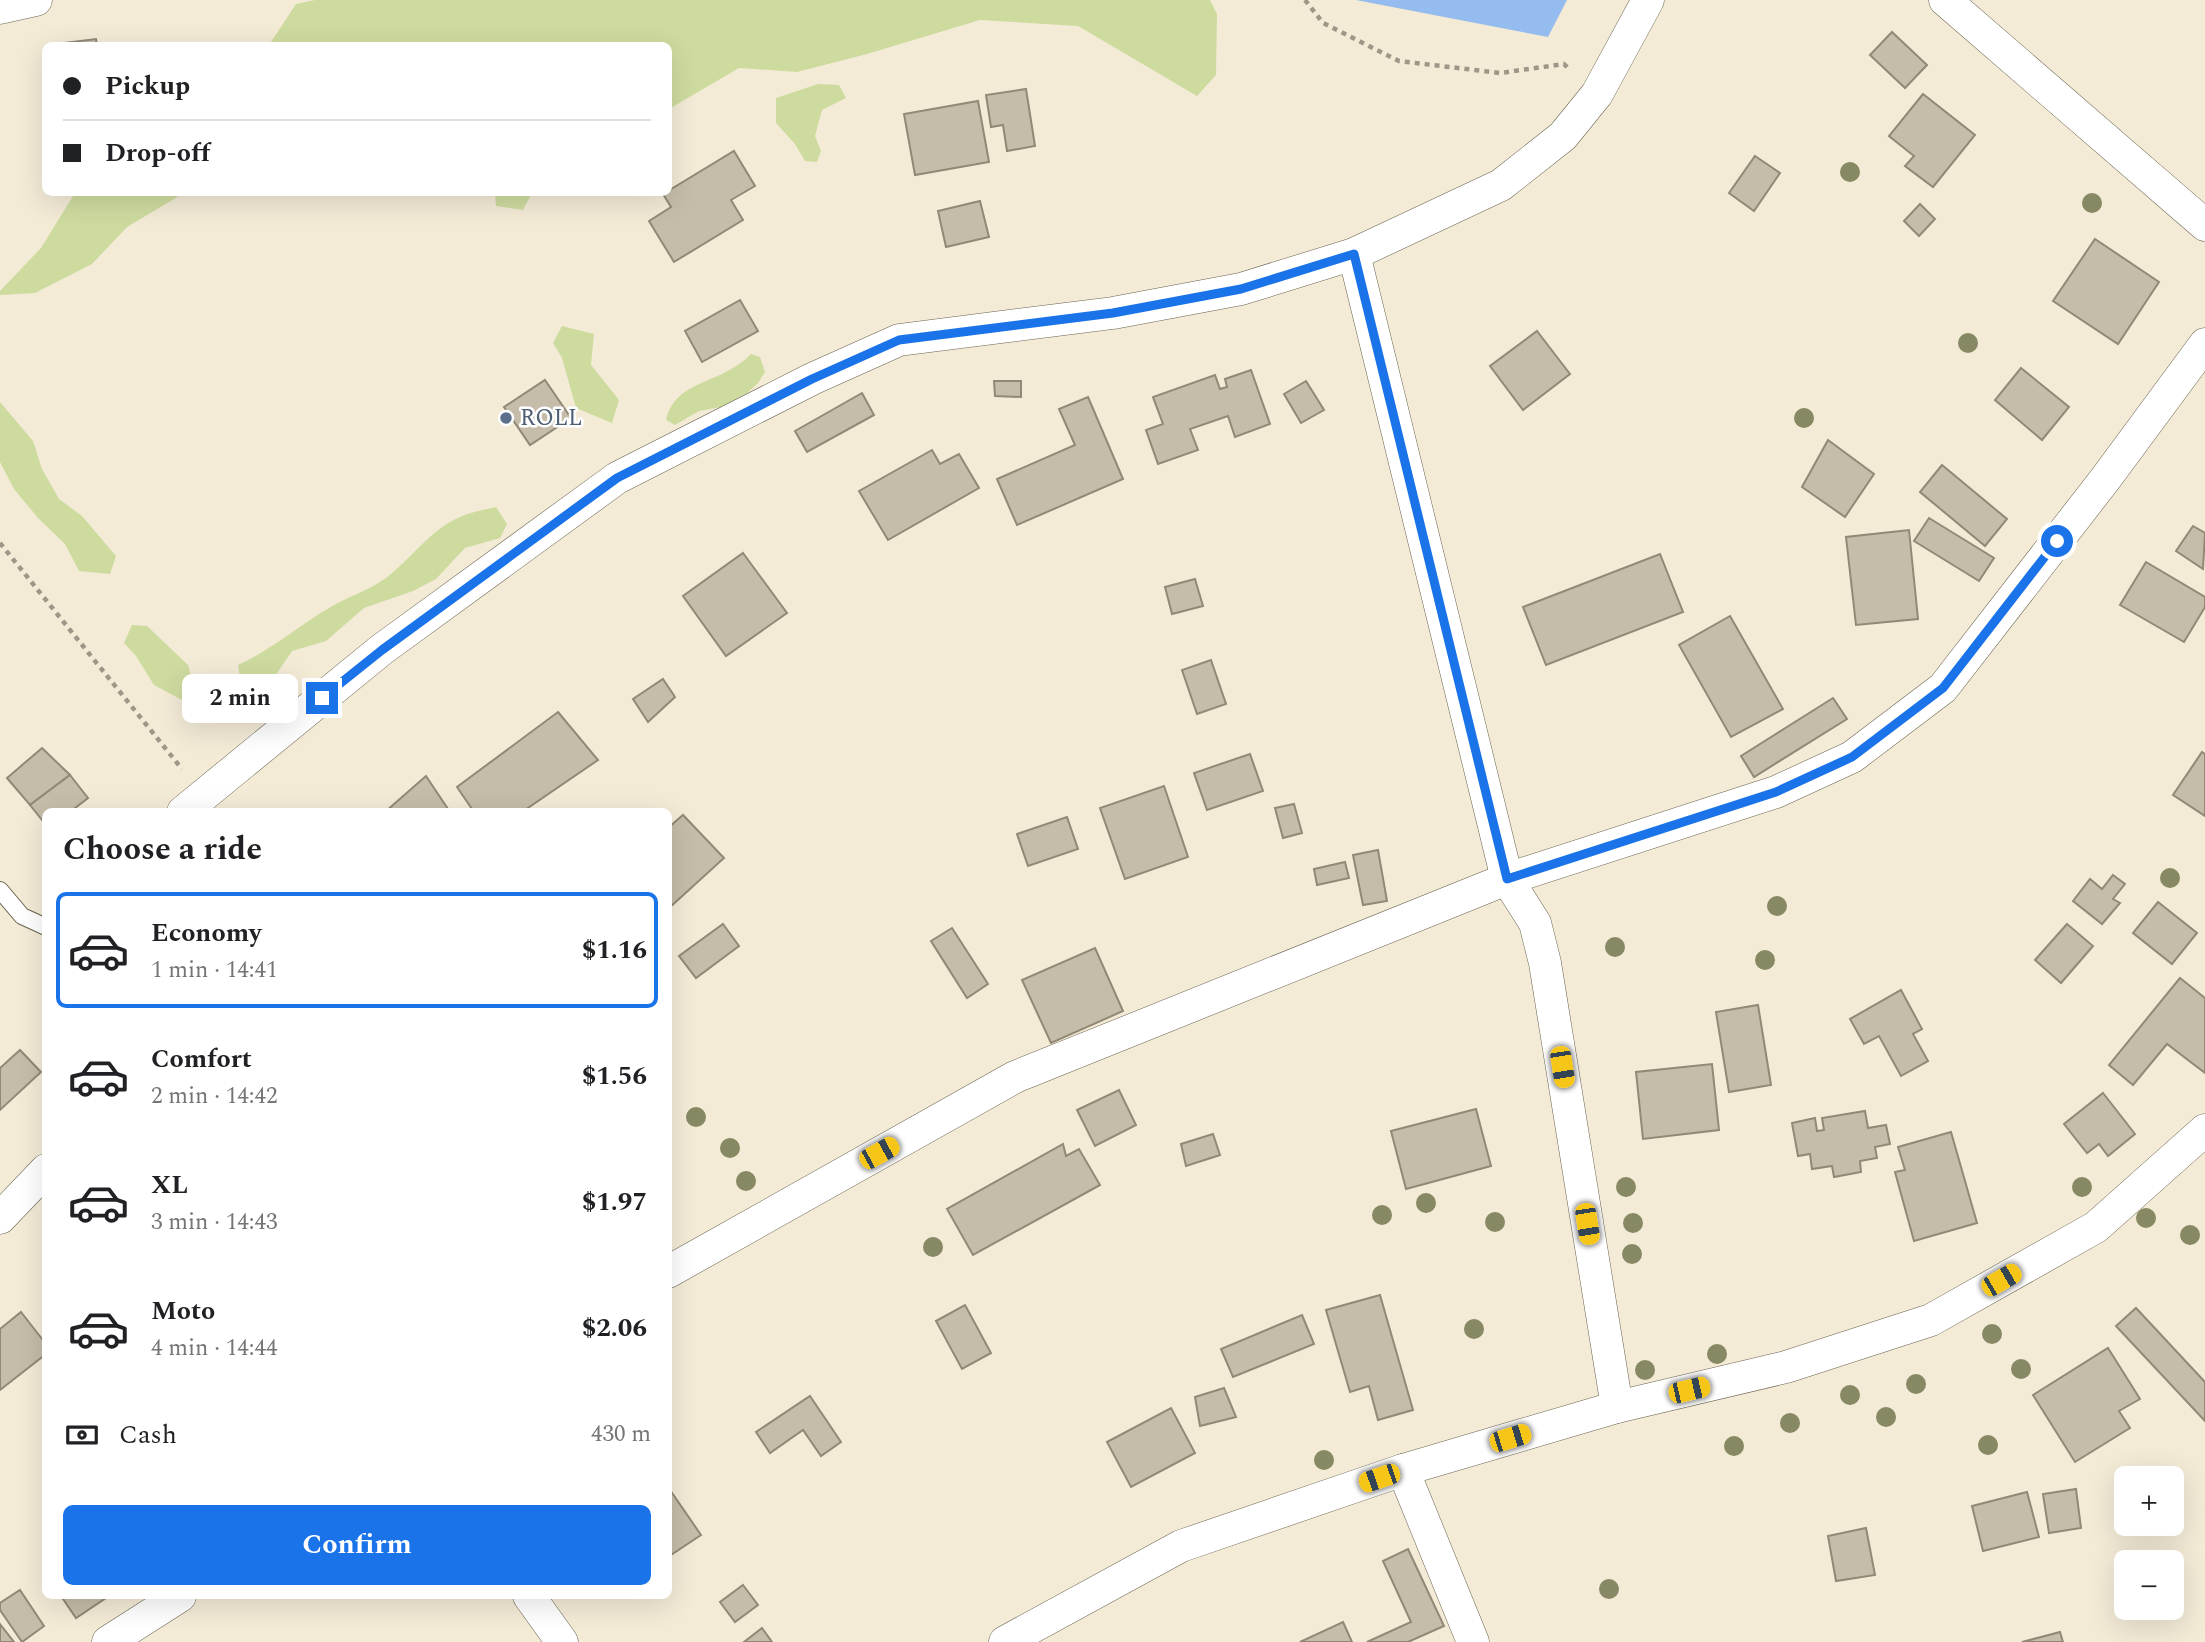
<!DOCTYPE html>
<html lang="en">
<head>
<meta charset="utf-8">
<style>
  :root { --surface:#fff; --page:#f6f6f6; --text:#202124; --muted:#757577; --line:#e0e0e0; --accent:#1a73e8 }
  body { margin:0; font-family:Spectral,serif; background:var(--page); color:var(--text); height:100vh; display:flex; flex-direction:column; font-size:26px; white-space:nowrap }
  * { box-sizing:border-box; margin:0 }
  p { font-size:23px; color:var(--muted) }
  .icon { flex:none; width:38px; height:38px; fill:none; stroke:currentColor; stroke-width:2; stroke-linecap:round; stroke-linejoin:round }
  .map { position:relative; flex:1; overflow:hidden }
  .panel { position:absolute; left:42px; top:808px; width:630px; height:791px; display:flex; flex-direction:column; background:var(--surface); border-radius:10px; box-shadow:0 7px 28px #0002 }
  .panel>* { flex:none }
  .guide { position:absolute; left:42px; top:42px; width:630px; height:154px; border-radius:10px; box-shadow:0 7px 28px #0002; display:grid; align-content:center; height:154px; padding:0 21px; background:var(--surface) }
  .controls { position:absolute; left:2114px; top:1466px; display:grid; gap:14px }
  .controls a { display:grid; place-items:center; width:70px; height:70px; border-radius:10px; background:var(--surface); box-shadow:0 7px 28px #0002; font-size:35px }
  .end { position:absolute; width:32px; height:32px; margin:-16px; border:9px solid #1a73e8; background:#fff; box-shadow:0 0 0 4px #fff }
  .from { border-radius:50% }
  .bubble { position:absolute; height:49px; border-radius:10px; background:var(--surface); box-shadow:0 7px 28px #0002; font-size:23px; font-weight:700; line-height:49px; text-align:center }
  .car { position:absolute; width:21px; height:42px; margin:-21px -10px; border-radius:9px; box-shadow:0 0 5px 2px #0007; background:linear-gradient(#f5c518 24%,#345 0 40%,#f5c518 0 76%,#345 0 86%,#f5c518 0) }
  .guide b { display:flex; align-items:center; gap:24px; height:66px; font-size:26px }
  .guide b+b { border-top:2px solid var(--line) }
  .guide i { width:18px; height:18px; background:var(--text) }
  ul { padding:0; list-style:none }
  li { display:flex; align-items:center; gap:21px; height:116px; margin:0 14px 10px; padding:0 7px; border:4px solid transparent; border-radius:10px }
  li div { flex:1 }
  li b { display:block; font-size:26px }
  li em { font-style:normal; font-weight:700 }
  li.selected { border-color:var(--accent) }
  li>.icon { width:63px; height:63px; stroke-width:1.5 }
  h2 { padding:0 21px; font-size:32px; line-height:84px }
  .pay { display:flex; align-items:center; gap:18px; height:77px; padding:0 21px; font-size:26px }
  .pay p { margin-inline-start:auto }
  .primary-button { display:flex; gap:14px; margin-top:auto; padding:14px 21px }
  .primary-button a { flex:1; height:80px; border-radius:10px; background:var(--accent); color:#fff; font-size:28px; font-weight:700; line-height:80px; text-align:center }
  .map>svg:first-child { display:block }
</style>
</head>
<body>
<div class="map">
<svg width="2205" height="1642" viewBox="0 0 2205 1642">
  <rect width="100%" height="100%" fill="#f3ebd6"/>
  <g fill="#cedb9f">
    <polygon points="315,0 1210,0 1217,14 1216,75 1197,96 1078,26 980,20 867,54 797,72 739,68 669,109 668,46 269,45 296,4"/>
    <polygon points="818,84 839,85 846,98 822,110 815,136 821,151 817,162 805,161 795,144 776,123 776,98"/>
    <polygon points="75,193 184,193 127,227 92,264 35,293 0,295 0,291 41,248"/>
    <polygon points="495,193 495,192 532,193 523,210 496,206"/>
    <polygon points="562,326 594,334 591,365 619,400 612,423 576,408 562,358 553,343"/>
    <path d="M751,354l9,3 5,15 -7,11 -11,10 -26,14 -22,4 -24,14 -9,-5c7,-30 33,-35 58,-47 10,-5 19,-11 27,-19z"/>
    <polygon points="0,402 33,441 42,469 59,499 82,516 116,556 110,574 79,571 65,544 39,519 14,489 0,462"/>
    <path d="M496,507l11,17 -7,14 -35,10 -29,31 -23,12 -49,17 -38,33 -34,10 -19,28 -31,10 -4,-24c33,-15 59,-38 91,-57 18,-11 39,-17 57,-30 24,-18 45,-49 74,-61 11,-5 24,-7 36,-10z"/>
    <polygon points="132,625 147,626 188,665 193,683 184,701 154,685 136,656 124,643"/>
  </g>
  <polygon fill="#95bcee" points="1356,0 1567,0 1548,37"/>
  <g fill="#c5bda9" stroke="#918976" stroke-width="2">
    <polygon points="1892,32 1927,65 1905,88 1870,55"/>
    <polygon points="96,39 97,46 64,46 63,43"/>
    <polygon points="1026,89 1035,146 1007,151 1003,125 991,127 986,95"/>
    <polygon points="1923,94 1975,135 1933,187 1905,166 1914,156 1889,136"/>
    <polygon points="978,101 989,162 915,175 904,114"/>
    <polygon points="734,151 755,186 731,200 743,220 674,262 649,221 671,207 663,194"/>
    <polygon points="1755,156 1780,173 1754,211 1729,193"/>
    <polygon points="980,201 989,237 946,247 938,211"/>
    <polygon points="1920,204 1935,219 1919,236 1904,221"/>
    <polygon points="2095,239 2159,282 2118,344 2053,301"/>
    <polygon points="740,300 758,331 702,362 685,331"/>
    <polygon points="1537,331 1570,374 1523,410 1490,366"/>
    <polygon points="2021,368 2069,407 2042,440 1995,400"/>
    <polygon points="1251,370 1270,424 1235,437 1228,416 1190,429 1198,450 1158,464 1146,430 1163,424 1153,397 1215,375 1220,389 1227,387 1225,379"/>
    <polygon points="545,380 571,418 530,445 504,407"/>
    <polygon points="994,381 1021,381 1021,397 995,396"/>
    <polygon points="1306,381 1324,410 1301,423 1284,394"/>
    <polygon points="862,393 874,415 807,452 795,431"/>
    <polygon points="1088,397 1123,479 1017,525 997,479 1075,445 1059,409"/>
    <polygon points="1828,440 1874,474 1845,517 1802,487"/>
    <polygon points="932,450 940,464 959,454 979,488 888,540 859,491"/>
    <polygon points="1942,465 2007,519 1985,546 1920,492"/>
    <polygon points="1929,518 1994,558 1979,581 1914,541"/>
    <polygon points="2193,526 2205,533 2203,569 2176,551"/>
    <polygon points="1909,530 1918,619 1856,625 1846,537"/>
    <polygon points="743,553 787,613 726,656 683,596"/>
    <polygon points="1660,554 1683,612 1546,665 1523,607"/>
    <polygon points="2146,562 2205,597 2205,607 2184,642 2120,605"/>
    <polygon points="1195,579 1203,606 1172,614 1165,587"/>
    <polygon points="1730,616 1783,709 1731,737 1679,645"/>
    <polygon points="1211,660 1226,704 1197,714 1182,670"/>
    <polygon points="663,679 675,697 648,722 633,699"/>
    <polygon points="1833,698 1847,719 1754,777 1741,756"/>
    <polygon points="558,712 598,760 522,812 474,812 457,787"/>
    <polygon points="42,748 70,775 30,805 7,778"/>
    <polygon points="2202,752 2205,754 2205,816 2173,795"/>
    <polygon points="1250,754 1263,791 1207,810 1194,773"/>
    <polygon points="70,775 88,798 70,812 46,812 46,825 30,805"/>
    <polygon points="426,776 450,812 385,812"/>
    <polygon points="1164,786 1188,857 1125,879 1100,808"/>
    <polygon points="1294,804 1302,833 1283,838 1275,808"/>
    <polygon points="683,815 724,858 668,909 668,828"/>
    <polygon points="1067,817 1078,849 1028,866 1017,834"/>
    <polygon points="1378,850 1387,901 1363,905 1353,855"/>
    <polygon points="1345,862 1349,878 1317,885 1314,869"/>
    <polygon points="2113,875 2125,884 2113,899 2120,903 2102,924 2073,901 2090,879 2102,889"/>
    <polygon points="2158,902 2197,933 2172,964 2133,933"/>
    <polygon points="723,924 739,946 696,978 679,956"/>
    <polygon points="2067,924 2093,946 2061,983 2035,960"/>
    <polygon points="952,928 988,984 967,998 931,941"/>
    <polygon points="1095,948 1123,1011 1051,1043 1022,980"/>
    <polygon points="2180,978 2205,998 2205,1073 2167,1044 2133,1085 2109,1065"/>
    <polygon points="1901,990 1922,1029 1913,1034 1928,1061 1901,1076 1879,1036 1864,1044 1850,1019"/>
    <polygon points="1758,1005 1771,1085 1729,1092 1716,1012"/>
    <polygon points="20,1050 41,1072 0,1110 0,1068"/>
    <polygon points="1712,1064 1719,1130 1643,1139 1636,1072"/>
    <polygon points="1119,1090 1136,1125 1095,1146 1077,1110"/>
    <polygon points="2103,1093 2135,1134 2108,1156 2099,1144 2087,1153 2064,1124"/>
    <polygon points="1476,1109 1491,1166 1406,1189 1391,1131"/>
    <polygon points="1865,1111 1868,1128 1886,1125 1890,1144 1875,1147 1877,1158 1860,1161 1861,1172 1834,1177 1832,1166 1812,1169 1810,1154 1798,1156 1792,1123 1815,1118 1817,1131 1824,1130 1822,1118"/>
    <polygon points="1951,1132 1977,1223 1914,1241 1895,1172 1905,1170 1898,1147"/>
    <polygon points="1213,1134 1220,1155 1186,1166 1181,1144"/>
    <polygon points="1063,1144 1066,1156 1079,1149 1100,1185 973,1255 947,1209"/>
    <polygon points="1380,1295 1413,1410 1378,1420 1369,1386 1350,1392 1326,1310"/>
    <polygon points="965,1305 991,1353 962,1369 936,1321"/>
    <polygon points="2136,1308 2205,1382 2205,1421 2116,1326"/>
    <polygon points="21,1312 46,1344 46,1354 0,1390 0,1329"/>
    <polygon points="1302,1315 1314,1344 1233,1377 1221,1349"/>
    <polygon points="2108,1348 2140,1399 2119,1411 2130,1428 2075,1462 2033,1395"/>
    <polygon points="1224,1388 1236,1417 1200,1426 1195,1397"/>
    <polygon points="810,1396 841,1442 821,1456 803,1430 770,1453 756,1432"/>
    <polygon points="1171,1408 1195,1453 1131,1487 1107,1442"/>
    <polygon points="668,1487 701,1535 668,1557"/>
    <polygon points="2076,1489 2081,1528 2049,1533 2043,1494"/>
    <polygon points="2027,1492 2039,1537 1983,1551 1972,1506"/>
    <polygon points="1866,1528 1875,1575 1836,1581 1828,1536"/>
    <polygon points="1408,1549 1444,1626 1408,1642 1367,1642 1411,1622 1383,1561"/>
    <polygon points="743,1585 758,1605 735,1622 720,1602"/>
    <polygon points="20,1590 44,1626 22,1642 0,1610 0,1603"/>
    <polygon points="61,1596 109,1596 76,1618"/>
    <polygon points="1343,1622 1352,1642 1300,1642"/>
    <polygon points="0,1624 14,1642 0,1642"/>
    <polygon points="762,1628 772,1642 744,1642"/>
    <polygon points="2060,1632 2063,1642 2022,1642"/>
  </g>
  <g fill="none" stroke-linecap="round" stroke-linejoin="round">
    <defs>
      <polyline id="lane" points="0,890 22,916 46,927"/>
      <g id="street">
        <polyline points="1945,0 2205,225"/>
        <polyline points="0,8 36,0"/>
        <polyline points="1354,254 1507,879 1535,923 1545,963 1617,1407"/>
        <polyline points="183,812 381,650 617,478 812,379 899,340 1113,313 1241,289 1354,254 1501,185 1563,136 1597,94 1648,0"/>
        <polyline points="0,1218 46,1170"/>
        <polyline points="668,1272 1015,1077 1507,879 1776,792 1852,757 1943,688 2106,478 2205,344"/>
        <polyline points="1403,1470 1473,1642"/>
        <polyline points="529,1596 562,1642"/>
        <polyline points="108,1642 180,1596"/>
        <polyline points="1005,1642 1181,1546 1403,1470 1617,1407 1786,1367 1931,1320 2096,1227 2205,1130"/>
      </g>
    </defs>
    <use href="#lane" stroke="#6a6350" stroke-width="18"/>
    <use href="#street" stroke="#6a6350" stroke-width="33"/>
    <g stroke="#9d9788" stroke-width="4.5" stroke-dasharray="5 5" stroke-linecap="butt">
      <polyline points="1305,0 1323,23 1399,61 1500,73 1564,64 1570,70"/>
      <polyline points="0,543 182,769"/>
    </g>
    <use href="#lane" stroke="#fff" stroke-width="16"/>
    <use href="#street" stroke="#fff" stroke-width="32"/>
  </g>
  <g fill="#878864">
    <circle cx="1850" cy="172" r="10"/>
    <circle cx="2092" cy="203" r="10"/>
    <circle cx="1968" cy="343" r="10"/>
    <circle cx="1804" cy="418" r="10"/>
    <circle cx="2170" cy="878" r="10"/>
    <circle cx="1777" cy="906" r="10"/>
    <circle cx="1615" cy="947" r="10"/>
    <circle cx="1765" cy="960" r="10"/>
    <circle cx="696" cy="1117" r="10"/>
    <circle cx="730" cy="1148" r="10"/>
    <circle cx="746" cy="1181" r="10"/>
    <circle cx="1626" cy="1187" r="10"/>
    <circle cx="2082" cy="1187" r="10"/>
    <circle cx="1426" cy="1203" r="10"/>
    <circle cx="1382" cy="1215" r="10"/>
    <circle cx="2146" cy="1218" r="10"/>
    <circle cx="1495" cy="1222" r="10"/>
    <circle cx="1633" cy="1223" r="10"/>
    <circle cx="2190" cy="1235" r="10"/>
    <circle cx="933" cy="1247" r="10"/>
    <circle cx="1632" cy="1254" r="10"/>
    <circle cx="1474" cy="1329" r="10"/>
    <circle cx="1992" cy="1334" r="10"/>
    <circle cx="1717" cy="1354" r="10"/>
    <circle cx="2021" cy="1369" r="10"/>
    <circle cx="1645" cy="1370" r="10"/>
    <circle cx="1916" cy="1384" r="10"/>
    <circle cx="1850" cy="1395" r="10"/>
    <circle cx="1886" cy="1417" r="10"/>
    <circle cx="1790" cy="1423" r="10"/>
    <circle cx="1988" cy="1445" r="10"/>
    <circle cx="1734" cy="1446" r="10"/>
    <circle cx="1324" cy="1460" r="10"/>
    <circle cx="1609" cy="1589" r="10"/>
  </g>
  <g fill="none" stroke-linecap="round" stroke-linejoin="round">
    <polyline stroke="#1a73e8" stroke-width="9" points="322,698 382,650 617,478 812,379 899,340 1113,313 1241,289 1354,254 1507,879 1776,792 1852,757 1943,688 2057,541"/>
  </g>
  <circle fill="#5c6f8a" stroke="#fff" stroke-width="2.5" cx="506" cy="418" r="7"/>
  <g text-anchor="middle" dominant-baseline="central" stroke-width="5" stroke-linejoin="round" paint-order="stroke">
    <g font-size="23" fill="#4e5e75" stroke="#fff" text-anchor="start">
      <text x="520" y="418">ROLL</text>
    </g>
  </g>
</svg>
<div class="controls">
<a>+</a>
<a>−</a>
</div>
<i class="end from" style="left:2057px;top:541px"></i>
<i class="end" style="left:322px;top:698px"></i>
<div class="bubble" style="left:182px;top:674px;width:116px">2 min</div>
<i class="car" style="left:1562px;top:1067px;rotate:171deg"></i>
<i class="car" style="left:879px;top:1153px;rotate:61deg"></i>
<i class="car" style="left:1587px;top:1224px;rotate:171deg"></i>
<i class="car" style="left:2001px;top:1280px;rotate:60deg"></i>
<i class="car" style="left:1689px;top:1390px;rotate:77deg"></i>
<i class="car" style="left:1510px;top:1438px;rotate:73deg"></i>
<i class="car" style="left:1379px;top:1478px;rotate:251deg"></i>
<div class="guide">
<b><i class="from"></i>Pickup</b>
<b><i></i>Drop-off</b>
</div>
<section class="panel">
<h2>Choose a ride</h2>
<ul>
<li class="selected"><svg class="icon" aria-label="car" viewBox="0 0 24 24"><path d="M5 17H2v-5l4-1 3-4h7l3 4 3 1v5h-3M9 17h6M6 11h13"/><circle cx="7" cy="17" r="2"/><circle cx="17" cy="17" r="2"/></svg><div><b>Economy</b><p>1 min · 14:41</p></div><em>$1.16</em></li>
<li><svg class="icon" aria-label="car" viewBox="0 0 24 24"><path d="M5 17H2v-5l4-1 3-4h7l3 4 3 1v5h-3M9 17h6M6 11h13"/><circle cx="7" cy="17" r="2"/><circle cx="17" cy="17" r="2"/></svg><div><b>Comfort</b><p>2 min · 14:42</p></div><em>$1.56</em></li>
<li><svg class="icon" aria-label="car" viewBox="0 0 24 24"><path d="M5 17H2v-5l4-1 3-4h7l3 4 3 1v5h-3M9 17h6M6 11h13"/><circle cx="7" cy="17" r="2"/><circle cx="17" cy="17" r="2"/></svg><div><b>XL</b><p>3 min · 14:43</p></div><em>$1.97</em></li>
<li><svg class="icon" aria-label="car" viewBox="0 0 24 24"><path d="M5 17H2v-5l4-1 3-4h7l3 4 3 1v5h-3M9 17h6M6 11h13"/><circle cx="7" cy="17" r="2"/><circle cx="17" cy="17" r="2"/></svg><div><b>Moto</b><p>4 min · 14:44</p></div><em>$2.06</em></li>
</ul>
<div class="pay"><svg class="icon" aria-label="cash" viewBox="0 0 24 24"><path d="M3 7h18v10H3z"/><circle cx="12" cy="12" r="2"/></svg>Cash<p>430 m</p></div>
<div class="primary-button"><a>Confirm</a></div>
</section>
</div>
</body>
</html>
